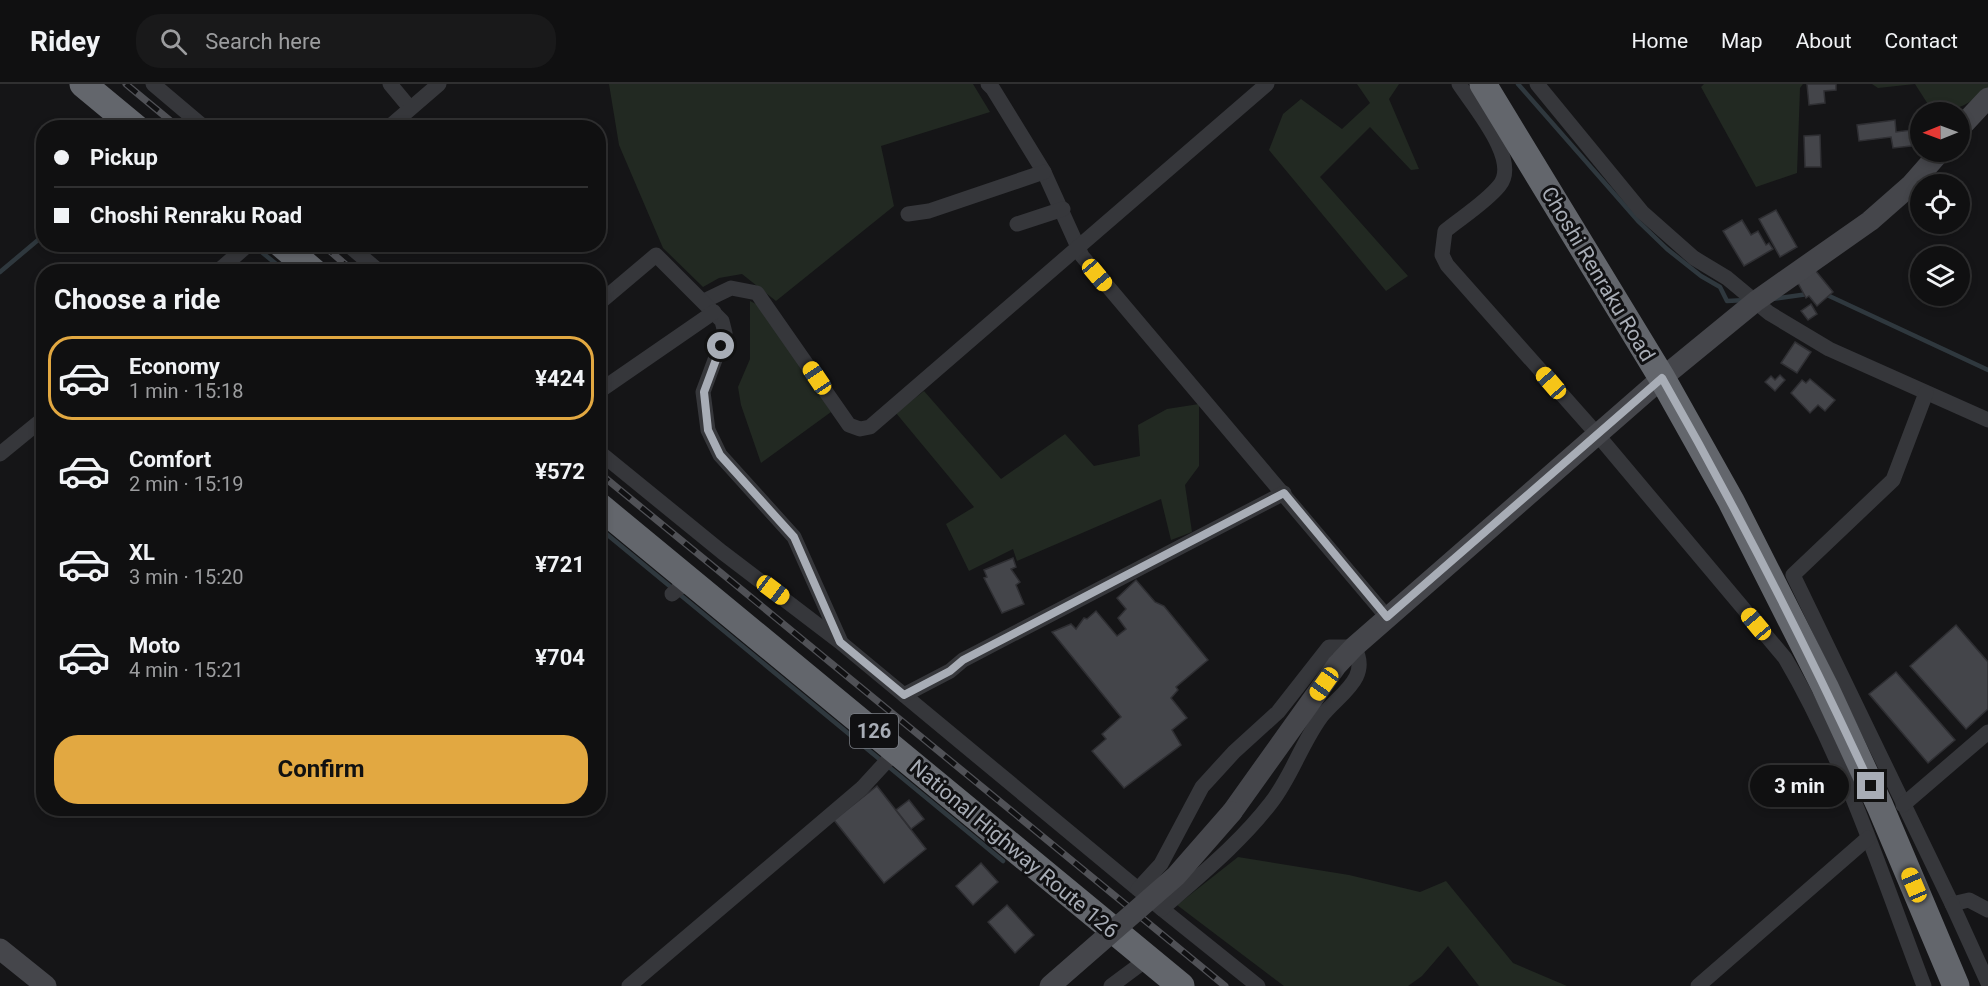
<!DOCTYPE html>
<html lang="en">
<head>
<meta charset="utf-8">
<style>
  :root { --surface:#101011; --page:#19191a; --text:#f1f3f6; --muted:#9c9d9f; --line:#303031; --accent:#e2a841 }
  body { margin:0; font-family:Roboto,sans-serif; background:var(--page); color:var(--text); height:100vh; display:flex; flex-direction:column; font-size:22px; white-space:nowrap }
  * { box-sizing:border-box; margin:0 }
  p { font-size:20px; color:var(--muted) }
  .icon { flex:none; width:33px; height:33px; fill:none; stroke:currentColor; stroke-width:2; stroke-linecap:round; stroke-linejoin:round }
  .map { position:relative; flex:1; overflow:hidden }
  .panel { position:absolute; left:36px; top:180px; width:570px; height:552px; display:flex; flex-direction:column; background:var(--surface); border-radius:24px; box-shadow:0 3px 9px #0003,0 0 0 2px var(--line) }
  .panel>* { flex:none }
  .hud { position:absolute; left:36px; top:36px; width:570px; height:132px; border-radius:24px; box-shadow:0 3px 9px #0003,0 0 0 2px var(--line); display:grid; align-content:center; height:132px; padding:0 18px; background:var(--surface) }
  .needle { width:39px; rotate:269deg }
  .tools { position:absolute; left:1910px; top:18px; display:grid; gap:12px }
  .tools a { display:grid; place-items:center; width:60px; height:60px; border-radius:50%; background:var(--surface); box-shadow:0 3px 9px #0003,0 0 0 2px var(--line); font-size:30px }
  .end { position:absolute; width:27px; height:27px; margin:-14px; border:8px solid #a8adb6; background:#111; box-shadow:0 0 0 3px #111 }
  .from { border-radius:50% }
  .bubble { position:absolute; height:42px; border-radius:21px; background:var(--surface); box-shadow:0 3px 9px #0003,0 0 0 2px var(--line); font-size:20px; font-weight:700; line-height:42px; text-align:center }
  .car { position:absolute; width:18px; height:36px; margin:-18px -9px; border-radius:8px; box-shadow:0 0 4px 2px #0007; background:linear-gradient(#f5c518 24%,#345 0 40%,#f5c518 0 76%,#345 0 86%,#f5c518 0) }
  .hud b { display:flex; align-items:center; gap:21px; height:57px; font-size:22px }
  .hud b+b { border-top:2px solid var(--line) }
  .hud i { width:15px; height:15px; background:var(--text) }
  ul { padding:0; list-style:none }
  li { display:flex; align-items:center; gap:18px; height:84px; margin:0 12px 9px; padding:0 6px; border:3px solid transparent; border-radius:24px }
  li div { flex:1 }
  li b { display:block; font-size:22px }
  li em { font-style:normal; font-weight:700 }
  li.active { border-color:var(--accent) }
  li>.icon { width:54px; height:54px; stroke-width:1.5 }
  h2 { padding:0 18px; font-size:27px; line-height:72px }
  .action { display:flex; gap:12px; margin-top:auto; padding:12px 18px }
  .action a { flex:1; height:69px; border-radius:24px; background:var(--accent); color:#111; font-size:24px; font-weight:700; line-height:69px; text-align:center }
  header { display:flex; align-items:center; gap:36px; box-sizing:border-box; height:84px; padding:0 30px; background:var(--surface); border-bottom:2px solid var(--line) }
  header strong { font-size:28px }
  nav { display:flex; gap:33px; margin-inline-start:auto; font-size:21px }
  .search { width:420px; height:54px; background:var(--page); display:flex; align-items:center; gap:15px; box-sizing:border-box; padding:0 21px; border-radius:24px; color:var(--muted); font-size:22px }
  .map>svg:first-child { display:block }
</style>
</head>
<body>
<header>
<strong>Ridey</strong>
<div class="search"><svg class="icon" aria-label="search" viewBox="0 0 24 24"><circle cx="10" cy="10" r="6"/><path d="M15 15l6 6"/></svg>Search here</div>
<nav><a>Home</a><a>Map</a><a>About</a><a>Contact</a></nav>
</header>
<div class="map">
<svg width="1988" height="902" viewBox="0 0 1988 902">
  <rect width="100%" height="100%" fill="#151517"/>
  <g fill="#222922">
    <polygon points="609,0 973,0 990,28 881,62 894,122 776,217 742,190 719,194 703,203 663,164 619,61"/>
    <polygon points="1357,0 1399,0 1389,15 1419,85 1411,86 1370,43 1320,93 1408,192 1386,207 1269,66 1283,30 1301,15 1342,45 1370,19"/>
    <polygon points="1704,0 1803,0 1800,4 1797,89 1756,103 1701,3"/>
    <path d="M1872,0h116v4c-17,15 -32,24 -55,24l-18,-28 -37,4z"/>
    <polygon points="750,217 762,223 831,328 761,379 741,321 738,303 750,275"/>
    <polygon points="924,307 1001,395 1065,350 1094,382 1140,372 1138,341 1167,325 1199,320 1199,382 1185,401 1192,448 1171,456 1161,415 1017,477 1013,465 969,487 946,440 974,423 896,329"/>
    <polygon points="1238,773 1349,791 1420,808 1446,797 1513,879 1567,902 1479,902 1448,862 1422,892 1408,902 1284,902 1177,821"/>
  </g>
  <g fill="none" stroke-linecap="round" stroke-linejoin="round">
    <g stroke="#2f383e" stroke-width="4.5">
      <polyline points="1518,0 1639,138 1667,165 1701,192 1720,203 1727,217 1746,216"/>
      <polyline points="253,161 286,188"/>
      <polyline points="0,188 44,151"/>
      <polyline points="1825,210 1988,286"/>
      <polyline points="1772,215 1808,210"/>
      <polyline points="598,443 1003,777"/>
    </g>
  </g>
  <g fill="#44454a" stroke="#2f2f33" stroke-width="1.5">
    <polygon points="1807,0 1836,0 1836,6 1824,7 1825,19 1809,21"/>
    <polygon points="1895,36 1896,48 1920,45 1920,61 1893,64 1891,53 1859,57 1857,41"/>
    <polygon points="1820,51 1821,83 1805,83 1804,52"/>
    <polygon points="1776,126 1797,163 1780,173 1759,135"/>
    <polygon points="1742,136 1751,151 1758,147 1766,161 1769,159 1773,165 1744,182 1723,147"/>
    <polygon points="1815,186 1833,208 1817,222 1809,212 1806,214 1798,199"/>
    <polygon points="1811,220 1817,230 1808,236 1801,227"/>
    <polygon points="1795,258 1811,268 1797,289 1781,279"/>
    <polygon points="1780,291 1785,296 1775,307 1765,298 1771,292 1775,296"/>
    <polygon points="1810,295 1835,316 1825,327 1818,321 1810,329 1791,309 1802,296 1806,299"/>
    <polygon points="1013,474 1016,483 1011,485 1020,498 1016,501 1024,520 1002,529 984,494 987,493 984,486"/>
    <polygon points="1136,496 1155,518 1164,522 1208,576 1176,603 1178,606 1171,614 1187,634 1172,646 1181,661 1124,704 1092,667 1106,655 1102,650 1121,633 1052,548 1071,540 1076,545 1084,534 1087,535 1096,527 1117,552 1126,545 1118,534 1126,525 1117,514"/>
    <polygon points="1956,541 1988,578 1988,625 1966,645 1910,582"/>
    <polygon points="1896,588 1955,656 1928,679 1869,610"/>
    <polygon points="877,702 926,765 884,799 834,736"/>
    <polygon points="909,716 924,735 911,745 896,726"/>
    <polygon points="981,779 998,798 973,821 956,802"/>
    <polygon points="1007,821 1034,851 1015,869 988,838"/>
  </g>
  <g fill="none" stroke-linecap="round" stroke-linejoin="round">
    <g stroke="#36373b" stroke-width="15">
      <polyline points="153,0 205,44"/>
      <polyline points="390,0 410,24"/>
      <polyline points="988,0 993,5 1044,88 1082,172 1387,533"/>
      <path d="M1459,0c15,23 62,77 40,102 -14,17 -37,31 -54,45l-3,24 5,10 149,168 189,225c59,100 98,220 139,328"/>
      <polyline points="1537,0 1642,128 1694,174 1727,194 1769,229 1829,265 1988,336"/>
      <polyline points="388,44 439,0"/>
      <polyline points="908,130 929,127 1044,88"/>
      <polyline points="1017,140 1063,125"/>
      <polyline points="347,160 380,188"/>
      <polyline points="217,188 249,160"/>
      <polyline points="704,217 731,204 757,209 849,341 860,345 870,343 1267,0"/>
      <polyline points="598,220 656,171 722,237 725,249 703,308 708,346 720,371 794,453 840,556"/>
      <polyline points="598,308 714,228"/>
      <polyline points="1926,309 1893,396 1793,491 1952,820 1969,816 1988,826"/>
      <polyline points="598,367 722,468 840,558 1162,825 1258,902"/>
      <polyline points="0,370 44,334"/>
      <polyline points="672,510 689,496"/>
      <polyline points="904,611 950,587 963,576 1284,409"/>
      <polyline points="1903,721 1988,648"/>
      <path d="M1138,805l23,-25 41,-77 32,-35 44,-40 51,-65h25c18,31 -15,47 -33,70 -20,27 -30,61 -51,87 -31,40 -71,72 -108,105"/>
      <polyline points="1952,820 1988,899"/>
      <polyline points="629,902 862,704 897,666"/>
      <polyline points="1111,902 1146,876"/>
      <polyline points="1698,902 1868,754"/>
    </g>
    <g stroke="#45464b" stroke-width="21">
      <polyline points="1959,45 1988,14"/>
      <polyline points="1232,728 1337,581 1354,563 1662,294 1756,217 1870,137 1911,101 1940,68"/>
      <polyline points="0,865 46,902"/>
    </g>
    <g stroke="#63666c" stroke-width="27">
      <polyline points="83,0 136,44"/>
      <polyline points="1483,0 1662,294 1731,417 1825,603 1880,722 1956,902"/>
      <polyline points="281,160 314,188"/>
      <polyline points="598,421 1181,902"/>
    </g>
    <defs>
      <g id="rail">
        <polyline points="126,0 179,44"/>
        <polyline points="322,160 354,188"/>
        <polyline points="598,388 1225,902"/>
      </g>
    </defs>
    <use href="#rail" stroke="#505156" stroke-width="7"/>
    <use href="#rail" stroke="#101012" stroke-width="4.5" stroke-dasharray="14" stroke-linecap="butt"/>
    <polyline stroke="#45464b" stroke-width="21" points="1050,902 1176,792 1232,728"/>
  </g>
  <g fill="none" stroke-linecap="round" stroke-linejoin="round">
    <path stroke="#a8adb6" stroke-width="8" d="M721,262l-17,46 4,38 12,25 74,82 46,105 64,53 46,-24 13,-11 321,-167 103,124 275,-239c76,133 145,269 209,408"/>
  </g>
  <g text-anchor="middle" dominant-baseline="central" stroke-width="6" stroke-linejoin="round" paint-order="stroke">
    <rect fill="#101012" stroke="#7a7e85" stroke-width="1.5" x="850" y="630" width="48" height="34" rx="4.5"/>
    <g font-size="20" font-weight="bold" fill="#a8adb6">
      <text x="874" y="647">126</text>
    </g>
    <g font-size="21" fill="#a8adb6" stroke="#101012">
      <text transform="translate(1598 190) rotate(59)">Choshi Renraku Road</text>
      <text transform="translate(1014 765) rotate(40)">National Highway Route 126</text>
    </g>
  </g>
</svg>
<div class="tools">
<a><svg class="needle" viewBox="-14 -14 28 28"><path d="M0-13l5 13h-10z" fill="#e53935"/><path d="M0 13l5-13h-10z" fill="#9c9d9f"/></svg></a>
<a><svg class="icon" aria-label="locate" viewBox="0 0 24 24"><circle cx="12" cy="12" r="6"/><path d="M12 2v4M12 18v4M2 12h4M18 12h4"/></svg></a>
<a><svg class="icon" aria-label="layers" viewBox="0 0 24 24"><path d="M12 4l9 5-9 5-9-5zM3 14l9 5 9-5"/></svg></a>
</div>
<i class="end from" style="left:721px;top:262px"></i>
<i class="end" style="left:1871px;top:702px"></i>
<div class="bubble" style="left:1750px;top:681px;width:99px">3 min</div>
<i class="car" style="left:1097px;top:191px;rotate:140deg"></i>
<i class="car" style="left:817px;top:294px;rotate:326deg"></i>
<i class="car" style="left:1551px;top:299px;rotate:319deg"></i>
<i class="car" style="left:773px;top:506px;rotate:127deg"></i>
<i class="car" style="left:1756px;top:540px;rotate:320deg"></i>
<i class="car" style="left:1324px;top:600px;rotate:215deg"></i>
<i class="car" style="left:1914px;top:801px;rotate:337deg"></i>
<div class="hud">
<b><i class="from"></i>Pickup</b>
<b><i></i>Choshi Renraku Road</b>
</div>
<section class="panel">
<h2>Choose a ride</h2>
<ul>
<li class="active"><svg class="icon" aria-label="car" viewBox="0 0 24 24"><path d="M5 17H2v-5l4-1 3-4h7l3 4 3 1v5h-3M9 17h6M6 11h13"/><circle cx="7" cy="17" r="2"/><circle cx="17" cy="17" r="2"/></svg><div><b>Economy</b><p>1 min · 15:18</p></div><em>¥424</em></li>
<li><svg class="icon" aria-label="car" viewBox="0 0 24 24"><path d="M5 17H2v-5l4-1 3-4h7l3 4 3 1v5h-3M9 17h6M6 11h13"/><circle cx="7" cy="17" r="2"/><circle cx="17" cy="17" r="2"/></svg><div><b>Comfort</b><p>2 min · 15:19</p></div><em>¥572</em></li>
<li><svg class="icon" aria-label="car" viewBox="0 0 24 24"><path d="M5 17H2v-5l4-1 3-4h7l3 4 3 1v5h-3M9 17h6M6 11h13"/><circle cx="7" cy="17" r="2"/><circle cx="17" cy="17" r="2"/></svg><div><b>XL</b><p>3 min · 15:20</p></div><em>¥721</em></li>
<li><svg class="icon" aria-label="car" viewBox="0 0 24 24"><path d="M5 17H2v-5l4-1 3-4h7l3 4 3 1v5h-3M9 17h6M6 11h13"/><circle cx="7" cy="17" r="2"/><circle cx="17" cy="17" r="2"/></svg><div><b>Moto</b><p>4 min · 15:21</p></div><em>¥704</em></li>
</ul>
<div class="action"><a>Confirm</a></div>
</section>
</div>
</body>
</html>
